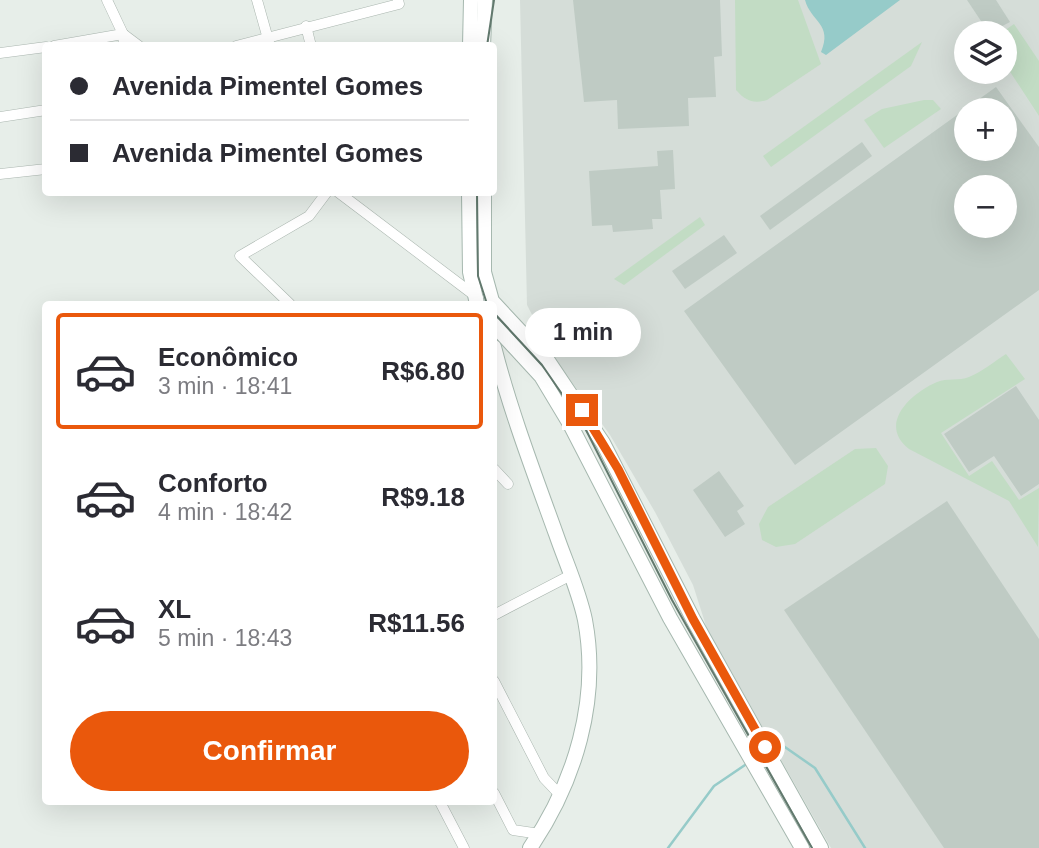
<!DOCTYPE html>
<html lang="pt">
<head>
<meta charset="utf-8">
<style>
  :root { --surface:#fff; --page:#f2f2f3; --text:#2b2b33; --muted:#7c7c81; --line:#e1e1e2; --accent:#ea580c }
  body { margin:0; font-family:Arial,sans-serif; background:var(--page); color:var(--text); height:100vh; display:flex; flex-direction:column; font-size:26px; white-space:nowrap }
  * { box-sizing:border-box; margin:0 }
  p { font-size:23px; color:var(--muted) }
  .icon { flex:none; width:38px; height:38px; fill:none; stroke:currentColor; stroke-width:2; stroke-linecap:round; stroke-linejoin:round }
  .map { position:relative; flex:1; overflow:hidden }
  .details { position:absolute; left:42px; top:301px; width:455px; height:504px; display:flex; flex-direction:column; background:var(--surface); border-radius:7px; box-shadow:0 7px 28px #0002 }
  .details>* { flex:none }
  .hud { position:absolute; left:42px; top:42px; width:455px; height:154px; border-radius:7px; box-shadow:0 7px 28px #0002; display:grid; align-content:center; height:154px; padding:0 28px; background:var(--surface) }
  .buttons { position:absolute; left:954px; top:21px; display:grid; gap:14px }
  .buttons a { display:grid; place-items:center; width:63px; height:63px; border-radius:50%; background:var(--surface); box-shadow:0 7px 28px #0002; font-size:35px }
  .end { position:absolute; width:32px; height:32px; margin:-16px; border:9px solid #ea580c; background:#fff; box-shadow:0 0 0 4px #fff }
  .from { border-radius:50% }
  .bubble { position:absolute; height:49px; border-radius:24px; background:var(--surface); box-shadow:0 7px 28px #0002; font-size:23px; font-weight:700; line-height:49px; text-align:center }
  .hud b { display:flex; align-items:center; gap:24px; height:66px; font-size:26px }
  .hud b+b { border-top:2px solid var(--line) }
  .hud i { width:18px; height:18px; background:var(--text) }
  ul { padding:12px 0 0; list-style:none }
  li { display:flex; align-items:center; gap:21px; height:116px; margin:0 14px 10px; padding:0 14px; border:4px solid transparent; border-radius:7px }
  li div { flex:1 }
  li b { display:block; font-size:26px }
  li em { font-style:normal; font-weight:700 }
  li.selected { border-color:var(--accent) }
  li>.icon { width:63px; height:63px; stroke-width:1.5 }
  .cta { display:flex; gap:14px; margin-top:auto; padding:14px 28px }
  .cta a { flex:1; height:80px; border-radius:42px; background:var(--accent); color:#fff; font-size:28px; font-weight:700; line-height:80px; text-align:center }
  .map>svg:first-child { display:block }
</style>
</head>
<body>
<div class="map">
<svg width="1039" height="848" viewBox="0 0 1039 848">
  <rect width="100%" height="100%" fill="#e7eee9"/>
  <path fill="#d5ddd8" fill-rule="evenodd" d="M520,0h519v848h-208l-124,-219 -14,-44 -38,-73 -45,-77 -55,-76 -28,-54zM966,33h38v39h-38zM966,110h38v39h-38zM966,187h38v39h-38z"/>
  <g fill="#c2dcc4">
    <path d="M735,0h63l23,64 -54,36c-14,4 -21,1 -31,-10z"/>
    <polygon points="1014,24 1039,61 1039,116 1005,64 1004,33 1001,33"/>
    <polygon points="922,42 911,66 771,167 763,156"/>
    <polygon points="924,100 933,100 941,109 884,148 864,120 882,109"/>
    <polygon points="700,217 705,225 624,285 614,279"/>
    <path d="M1006,354l19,25 -84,54 28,43 23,-15 27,39 20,-12 -1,59 -29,-46 -100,-52c-31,-24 0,-55 28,-67 10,-4 22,-1 32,-5 13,-5 26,-16 37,-23z"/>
    <polygon points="876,448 888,466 885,484 795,544 776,547 762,540 759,524 768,507 855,449"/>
  </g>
  <path fill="#96cbc9" d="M805,0h95l-74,55 -5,-3c12,-28 -10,-30 -16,-52z"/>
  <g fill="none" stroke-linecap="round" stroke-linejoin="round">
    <g stroke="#96cbc9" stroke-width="2.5">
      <polyline points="782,745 815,768 865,848"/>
      <polyline points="668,848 714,786 748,763"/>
    </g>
  </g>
  <g fill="#bfcbc4" fill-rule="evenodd">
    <polygon points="573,0 720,0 722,56 714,57 716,97 688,98 689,126 618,129 617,100 584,102"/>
    <polygon points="967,0 996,0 1010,22 989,33"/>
    <path d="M996,87l43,60v143l-244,175 -111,-154zM966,110h38v39h-38zM966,187h38v39h-38z"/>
    <polygon points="862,142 872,156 770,230 760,216"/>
    <polygon points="673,150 675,189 660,190 662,219 652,219 653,229 613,232 612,225 592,226 589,171 658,166 657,151"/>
    <polygon points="724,235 737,253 685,289 672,271"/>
    <polygon points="1016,386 1039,420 1039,484 1021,496 994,456 969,472 944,434"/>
    <polygon points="719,471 744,506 737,511 745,524 725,537 693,490"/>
    <polygon points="947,501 1039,639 1039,848 944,848 784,610"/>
  </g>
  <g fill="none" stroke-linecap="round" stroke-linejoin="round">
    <defs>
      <g id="street">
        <polyline points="107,0 123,34 124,46"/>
        <polyline points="257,0 270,46"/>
        <polyline points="306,26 311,46"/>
        <polyline points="123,34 139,46"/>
        <polyline points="54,46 123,34"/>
        <polyline points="236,46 399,4 398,0"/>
        <polyline points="0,53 46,47"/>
        <polyline points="0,117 46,110"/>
        <polyline points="0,174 46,169"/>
        <polyline points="338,192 478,298"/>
        <polyline points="290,304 240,256 309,216 327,192"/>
        <polyline points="494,469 508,484"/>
        <polyline points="494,615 571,575"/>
        <polyline points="494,681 544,778 561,796"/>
        <polyline points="494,793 513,830 540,834"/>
        <polyline points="440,802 464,848"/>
      </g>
      <g id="secondary">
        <polyline points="470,46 471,0"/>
        <polyline points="483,46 485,0"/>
        <polyline points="469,192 470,272 477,304"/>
        <polyline points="484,192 484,272 492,301 548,361 603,443 693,619 821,848"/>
        <polyline points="494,325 541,376 571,426 670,618 802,848"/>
        <path d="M494,347c16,63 40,126 62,187 10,29 23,57 29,86 15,80 -10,162 -55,228"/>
      </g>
    </defs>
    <use href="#street" stroke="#aab6af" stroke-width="11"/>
    <use href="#secondary" stroke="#a6b8af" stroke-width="16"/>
    <use href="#street" stroke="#fff" stroke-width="10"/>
    <use href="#secondary" stroke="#fff" stroke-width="14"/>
    <g stroke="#62796e" stroke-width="2">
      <polyline points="487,46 494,0"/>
      <polyline points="477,192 478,276 487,304"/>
      <polyline points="494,313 542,365 584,426 672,600 812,848"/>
    </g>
  </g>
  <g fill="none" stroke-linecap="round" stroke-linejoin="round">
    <polyline stroke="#ea580c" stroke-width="9" points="582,410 618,469 693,619 765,747"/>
  </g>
</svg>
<div class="buttons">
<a><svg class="icon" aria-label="layers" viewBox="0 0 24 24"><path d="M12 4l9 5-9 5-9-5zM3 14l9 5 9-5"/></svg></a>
<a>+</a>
<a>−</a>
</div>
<i class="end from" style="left:765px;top:747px"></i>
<i class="end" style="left:582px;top:410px"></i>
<div class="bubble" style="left:525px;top:308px;width:116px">1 min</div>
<div class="hud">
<b><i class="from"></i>Avenida Pimentel Gomes</b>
<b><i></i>Avenida Pimentel Gomes</b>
</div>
<section class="details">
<ul>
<li class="selected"><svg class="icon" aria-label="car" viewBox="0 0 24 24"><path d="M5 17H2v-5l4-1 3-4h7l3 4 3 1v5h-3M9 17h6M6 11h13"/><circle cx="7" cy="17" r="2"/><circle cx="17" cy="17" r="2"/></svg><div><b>Econômico</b><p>3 min · 18:41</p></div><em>R$6.80</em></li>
<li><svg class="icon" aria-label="car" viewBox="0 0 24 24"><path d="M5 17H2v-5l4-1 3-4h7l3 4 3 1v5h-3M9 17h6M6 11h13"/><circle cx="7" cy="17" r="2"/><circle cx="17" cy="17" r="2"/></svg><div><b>Conforto</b><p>4 min · 18:42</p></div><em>R$9.18</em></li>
<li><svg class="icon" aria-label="car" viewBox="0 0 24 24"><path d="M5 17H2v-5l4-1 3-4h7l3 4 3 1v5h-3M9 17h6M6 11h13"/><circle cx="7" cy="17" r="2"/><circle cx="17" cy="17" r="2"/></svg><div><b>XL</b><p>5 min · 18:43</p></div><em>R$11.56</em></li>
</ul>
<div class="cta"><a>Confirmar</a></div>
</section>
</div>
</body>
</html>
